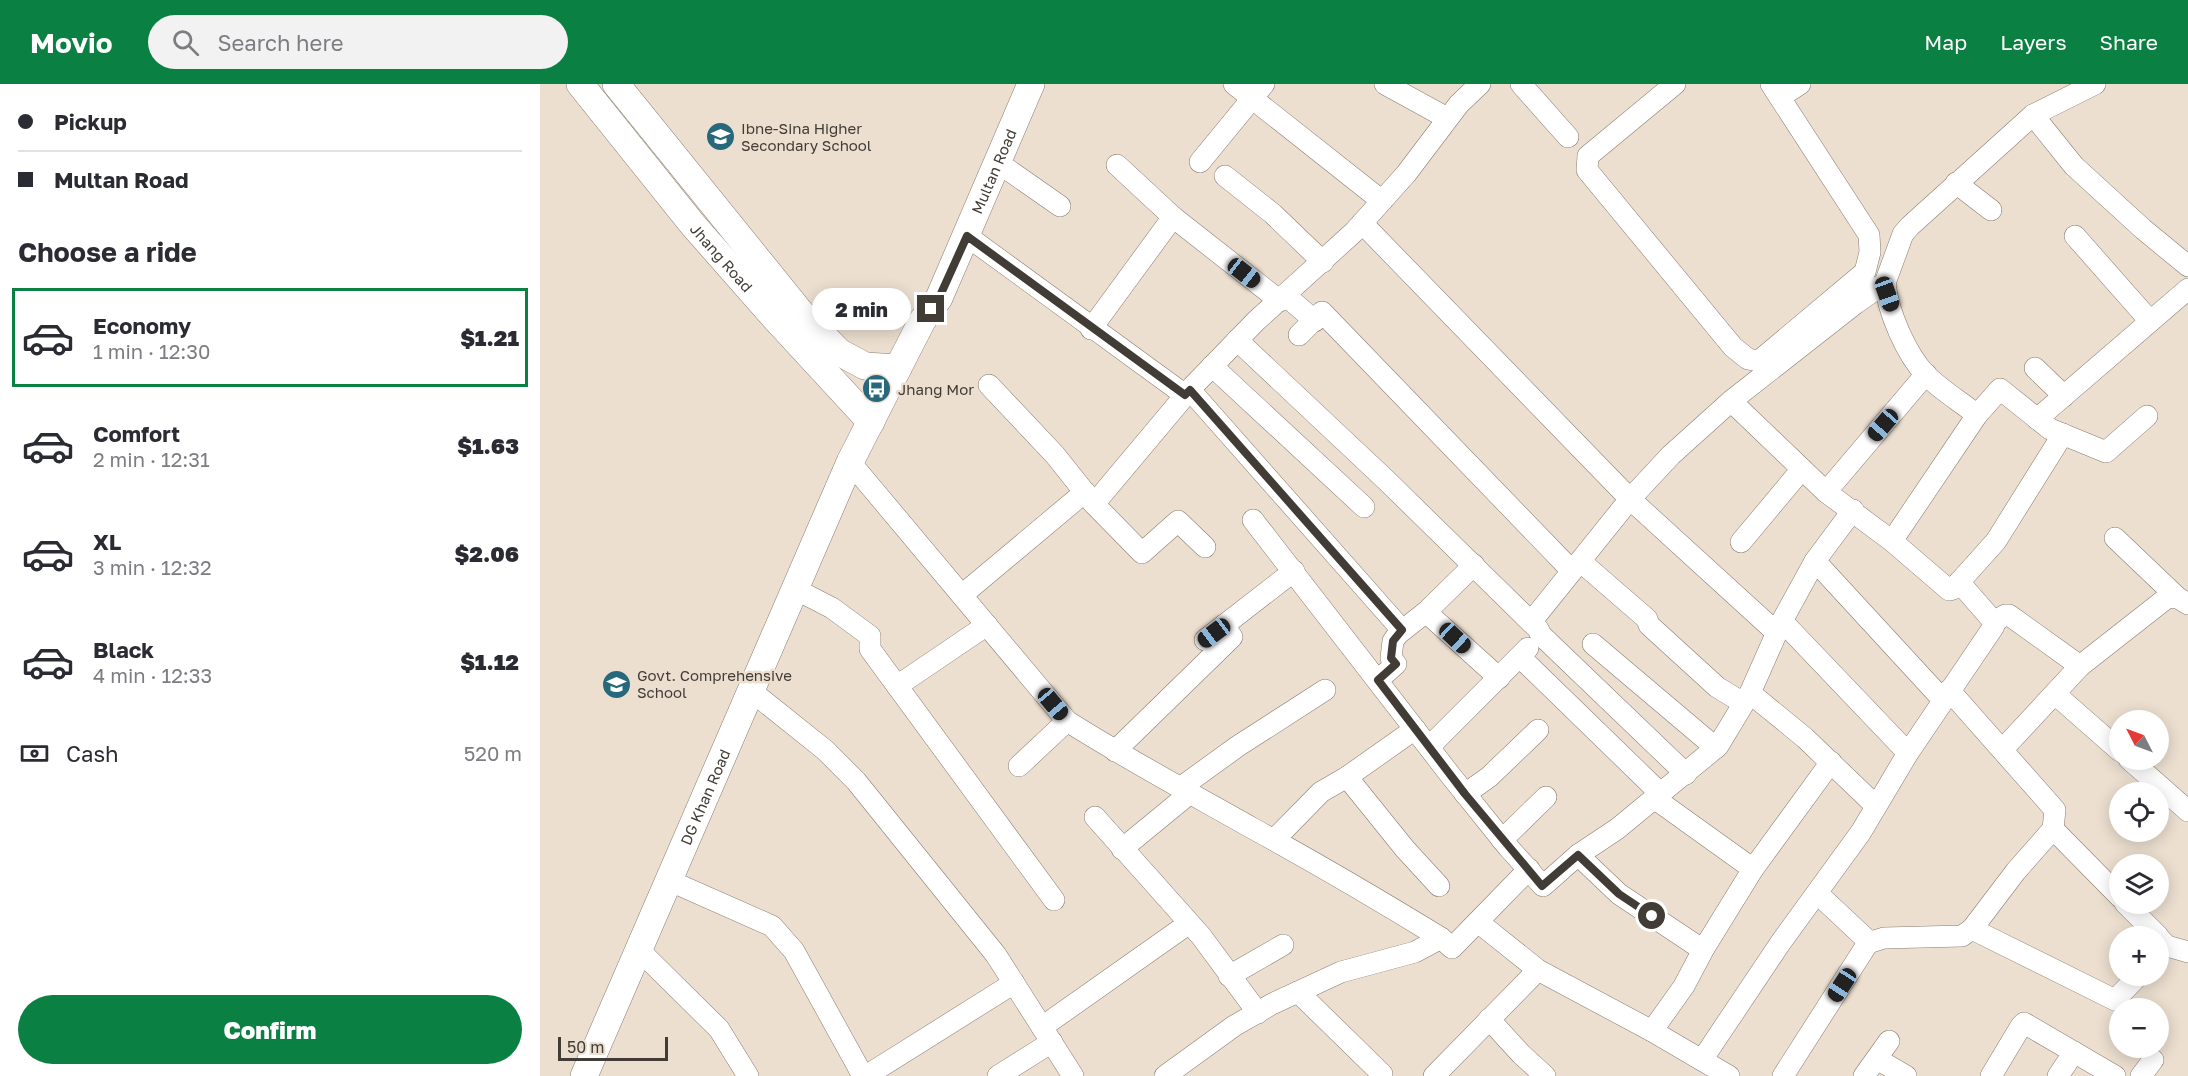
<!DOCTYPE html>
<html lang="en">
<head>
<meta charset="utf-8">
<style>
  :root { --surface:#fff; --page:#f2f2f3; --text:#2b2b33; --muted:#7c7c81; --line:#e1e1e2; --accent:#0b8043 }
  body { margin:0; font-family:"Golos Text",sans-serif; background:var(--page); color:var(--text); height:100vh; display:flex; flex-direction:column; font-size:22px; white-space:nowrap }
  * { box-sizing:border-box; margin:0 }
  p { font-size:20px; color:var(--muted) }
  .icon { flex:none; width:33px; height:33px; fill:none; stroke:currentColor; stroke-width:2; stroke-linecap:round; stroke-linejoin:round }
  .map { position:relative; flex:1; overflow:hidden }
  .panel { display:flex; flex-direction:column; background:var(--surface); width:540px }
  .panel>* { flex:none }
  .banner { display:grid; align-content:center; height:132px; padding:0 18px; background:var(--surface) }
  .needle { width:39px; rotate:312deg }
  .tools { position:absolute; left:1569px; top:626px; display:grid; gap:12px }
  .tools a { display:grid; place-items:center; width:60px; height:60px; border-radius:50%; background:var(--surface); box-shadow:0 3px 15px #0003; font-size:30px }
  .scale { position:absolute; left:18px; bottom:15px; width:110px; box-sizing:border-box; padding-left:6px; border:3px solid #413c36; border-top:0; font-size:16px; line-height:21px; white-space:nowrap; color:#413c36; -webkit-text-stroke:4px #ecdfd0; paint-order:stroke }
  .end { position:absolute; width:27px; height:27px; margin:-14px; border:8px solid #413c36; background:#fff; box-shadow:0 0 0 3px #fff }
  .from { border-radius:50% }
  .bubble { position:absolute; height:42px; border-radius:21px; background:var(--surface); box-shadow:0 3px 15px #0003; font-size:20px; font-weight:800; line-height:42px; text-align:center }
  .car { position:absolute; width:18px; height:36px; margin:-18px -9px; border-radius:8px; box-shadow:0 0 4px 2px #0007; background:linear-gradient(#222 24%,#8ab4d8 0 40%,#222 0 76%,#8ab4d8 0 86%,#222 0) }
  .banner b { display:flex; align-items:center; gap:21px; height:57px; font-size:22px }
  .banner b+b { border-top:2px solid var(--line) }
  .banner i { width:15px; height:15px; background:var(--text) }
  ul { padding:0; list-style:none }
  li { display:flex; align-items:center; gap:18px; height:99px; margin:0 12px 9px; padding:0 6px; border:3px solid transparent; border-radius:0px }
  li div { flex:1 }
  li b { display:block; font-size:22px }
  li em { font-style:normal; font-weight:800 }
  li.selected { border-color:var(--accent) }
  li>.icon { width:54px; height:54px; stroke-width:1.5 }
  h2 { padding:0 18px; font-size:27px; line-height:72px }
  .pay { display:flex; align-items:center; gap:15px; height:66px; padding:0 18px; font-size:22px }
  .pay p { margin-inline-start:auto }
  .primary-button { display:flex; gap:12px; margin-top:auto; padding:12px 18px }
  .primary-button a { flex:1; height:69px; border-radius:36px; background:var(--accent); color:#fff; font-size:24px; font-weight:800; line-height:69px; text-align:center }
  header { display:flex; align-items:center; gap:36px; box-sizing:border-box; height:84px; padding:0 30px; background:var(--accent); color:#fff }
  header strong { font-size:28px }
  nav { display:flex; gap:33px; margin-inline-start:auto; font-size:21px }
  .search { width:420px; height:54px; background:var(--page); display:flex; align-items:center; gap:15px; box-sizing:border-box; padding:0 21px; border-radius:33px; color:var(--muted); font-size:22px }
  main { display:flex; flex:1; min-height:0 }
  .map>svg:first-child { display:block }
</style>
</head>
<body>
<header>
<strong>Movio</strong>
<div class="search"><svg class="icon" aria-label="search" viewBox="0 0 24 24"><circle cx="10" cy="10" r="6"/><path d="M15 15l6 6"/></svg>Search here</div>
<nav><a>Map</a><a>Layers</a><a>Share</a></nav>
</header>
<main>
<section class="panel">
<div class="banner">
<b><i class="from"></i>Pickup</b>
<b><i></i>Multan Road</b>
</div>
<h2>Choose a ride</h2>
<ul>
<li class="selected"><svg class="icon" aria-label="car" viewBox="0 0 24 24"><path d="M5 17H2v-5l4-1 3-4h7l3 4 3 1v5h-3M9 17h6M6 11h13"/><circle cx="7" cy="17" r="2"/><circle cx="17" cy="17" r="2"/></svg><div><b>Economy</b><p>1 min · 12:30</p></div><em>$1.21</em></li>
<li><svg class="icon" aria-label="car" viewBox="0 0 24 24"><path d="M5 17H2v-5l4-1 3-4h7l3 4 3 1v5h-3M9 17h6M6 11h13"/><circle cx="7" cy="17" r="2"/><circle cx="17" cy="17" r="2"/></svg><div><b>Comfort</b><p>2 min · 12:31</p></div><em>$1.63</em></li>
<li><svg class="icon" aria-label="car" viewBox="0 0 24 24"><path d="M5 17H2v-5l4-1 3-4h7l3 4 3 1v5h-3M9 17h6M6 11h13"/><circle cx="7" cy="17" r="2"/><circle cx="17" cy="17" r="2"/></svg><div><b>XL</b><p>3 min · 12:32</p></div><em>$2.06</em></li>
<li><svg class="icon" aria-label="car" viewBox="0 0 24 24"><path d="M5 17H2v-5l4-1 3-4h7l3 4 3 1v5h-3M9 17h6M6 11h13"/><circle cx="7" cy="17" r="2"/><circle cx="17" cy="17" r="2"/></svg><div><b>Black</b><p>4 min · 12:33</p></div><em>$1.12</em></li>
</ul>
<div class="pay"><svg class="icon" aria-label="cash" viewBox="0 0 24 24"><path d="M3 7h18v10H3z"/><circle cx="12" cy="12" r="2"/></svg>Cash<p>520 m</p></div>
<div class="primary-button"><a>Confirm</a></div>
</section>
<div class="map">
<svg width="1648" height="992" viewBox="0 0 1648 992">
  <rect width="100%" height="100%" fill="#ecdfd0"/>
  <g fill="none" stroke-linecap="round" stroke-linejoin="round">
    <defs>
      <g id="minor">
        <polyline points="694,0 842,117"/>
        <polyline points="845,0 907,34"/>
        <polyline points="981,0 1028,53"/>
        <polyline points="1135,0 1048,72 1047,86 1193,263 1208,275 1219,277 1325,188 1330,168 1329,151 1231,0"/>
        <polyline points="1240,13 1260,0"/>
        <polyline points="1493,31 1534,82 1603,145 1648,182"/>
        <polyline points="457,78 520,122"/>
        <polyline points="660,78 724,0"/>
        <polyline points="577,81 633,133 740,217"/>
        <polyline points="685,92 733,130 783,178"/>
        <polyline points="1416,99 1451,126"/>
        <polyline points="822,139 1090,415 1237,549"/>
        <polyline points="427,152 645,311"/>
        <polyline points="1535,152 1610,237"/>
        <path d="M1345,199c3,29 21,71 41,92 15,15 35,27 51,40"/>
        <polyline points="746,212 775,237"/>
        <polyline points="551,245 633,133"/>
        <polyline points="759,251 782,228 1032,487"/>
        <polyline points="697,256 846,396 998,545 1001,551 1146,690"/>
        <polyline points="672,282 824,423"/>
        <polyline points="1495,284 1524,312"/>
        <polyline points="449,301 515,371 554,420 602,469 638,437 665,463"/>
        <polyline points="650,306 862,546"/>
        <polyline points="1191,317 1286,408 1352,457 1409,506 1413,505 1456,457 1523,350"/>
        <polyline points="1497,335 1648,205"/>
        <path d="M310,378l217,259c60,38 123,72 185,107 64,35 127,72 189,110l11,10 77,-79"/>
        <polyline points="1286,408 1386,290"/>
        <polyline points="554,420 653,302 716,237 814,148 866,90 919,20 940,0"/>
        <polyline points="713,436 911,692 968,763 1003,802 1038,771 1077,745 1178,662 1210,609 1242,537 1275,477 1313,426"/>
        <polyline points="1575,454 1638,514"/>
        <polyline points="1352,457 1437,331 1460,305 1510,345 1566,368 1607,332"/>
        <polyline points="1201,458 1262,385"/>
        <polyline points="1040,477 1107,535 1109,541 1177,603 1203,619"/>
        <polyline points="1275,477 1403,616"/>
        <polyline points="255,505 292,524 330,552 330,565 514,816"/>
        <polyline points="422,511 545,408"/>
        <polyline points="886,528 959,594"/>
        <polyline points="1242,537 1368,669"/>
        <polyline points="991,538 1090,415 1131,371 1191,317 1316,219 1345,199 1363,150 1370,142 1493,31 1555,0"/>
        <polyline points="1454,538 1465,531 1469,531 1540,582"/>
        <polyline points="665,556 754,487"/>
        <polyline points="1053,560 1176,664"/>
        <polyline points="980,573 1121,710"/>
        <polyline points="838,596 856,580 851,574 853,557 858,550 886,528 934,481"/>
        <polyline points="357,602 447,541"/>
        <polyline points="210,606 285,666 316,697 456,871 533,992"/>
        <polyline points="1210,609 1265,654 1336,722"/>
        <polyline points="1515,610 1580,667"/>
        <polyline points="889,663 988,564"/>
        <polyline points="1463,665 1540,582 1628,513 1638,514 1648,520"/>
        <polyline points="575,667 692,553 684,541"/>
        <polyline points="1589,675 1648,727"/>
        <polyline points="479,682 527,637"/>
        <polyline points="807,693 865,765 899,802"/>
        <polyline points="640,704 698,662 785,606"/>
        <polyline points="925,710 949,693 998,646"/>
        <polyline points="1114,714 1213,785"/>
        <polyline points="555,733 661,852 718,929"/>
        <polyline points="1513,745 1580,813"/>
        <polyline points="734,756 781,708 807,693 875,645"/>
        <polyline points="962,756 1006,713"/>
        <polyline points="582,765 649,710"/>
        <polyline points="1038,771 1079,810 1163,866"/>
        <polyline points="128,796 232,842 254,867 323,992"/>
        <polyline points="1585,819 1618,852"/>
        <polyline points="938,838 998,886 1112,947 1189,992"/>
        <polyline points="1432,845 1575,916 1599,891"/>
        <polyline points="1618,853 1627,862 1648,868"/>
        <polyline points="1328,859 1344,854 1422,852 1432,845 1476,787 1513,745 1515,726 1409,606"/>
        <polyline points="98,865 179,945 208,992"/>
        <polyline points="689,892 743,861"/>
        <polyline points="758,908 842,990"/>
        <polyline points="949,935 981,970 1005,992"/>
        <polyline points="502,943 648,840"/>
        <polyline points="1112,947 1144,902 1163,866 1213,785 1291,678"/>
        <polyline points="1337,975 1366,992"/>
        <polyline points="1162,976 1241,858 1321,748 1368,669 1454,542 1454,538 1419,498"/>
        <polyline points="326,992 474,899"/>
        <polyline points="458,992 512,958"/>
        <polyline points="625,992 694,942 732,920 801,888 875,868 901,854"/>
        <polyline points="894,992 998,886"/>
        <polyline points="1243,992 1328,859 1326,855 1277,809"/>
        <polyline points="1324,992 1349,957"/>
        <polyline points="1451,992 1481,942 1484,939 1575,992"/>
        <polyline points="1518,992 1534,968"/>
        <polyline points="1601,992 1613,976"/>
      </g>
      <g id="major">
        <path id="s1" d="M40,0l113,141 81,92 97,105"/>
        <polyline points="76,0 261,229 299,268 325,282 358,284"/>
        <path id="s2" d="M44,992l266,-614 72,-141 17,-23 92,-214"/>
      </g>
    </defs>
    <use href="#minor" stroke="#897d6f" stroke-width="22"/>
    <use href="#major" stroke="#897d6f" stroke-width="28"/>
    <use href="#minor" stroke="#fff" stroke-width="21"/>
    <use href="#major" stroke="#fff" stroke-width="27"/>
  </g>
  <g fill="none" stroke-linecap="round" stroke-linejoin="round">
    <polyline stroke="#413c36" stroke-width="8" points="391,225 399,214 427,152 645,311 650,306 862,546 853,557 851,574 856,580 838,596 925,710 1002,802 1038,771 1079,810 1112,832"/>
  </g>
  <defs>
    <symbol id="school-disc" viewBox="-11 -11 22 22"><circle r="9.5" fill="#28687c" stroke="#ecdfd0"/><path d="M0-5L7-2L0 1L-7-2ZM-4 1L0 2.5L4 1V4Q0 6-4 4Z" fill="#fff"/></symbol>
    <symbol id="bus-disc" viewBox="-11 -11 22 22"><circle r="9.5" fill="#28687c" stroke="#ecdfd0"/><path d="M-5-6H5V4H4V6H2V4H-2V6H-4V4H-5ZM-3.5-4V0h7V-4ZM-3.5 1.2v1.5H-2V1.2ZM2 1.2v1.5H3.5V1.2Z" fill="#fff"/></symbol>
  </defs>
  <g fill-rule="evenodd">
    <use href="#school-disc" x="164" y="36" width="33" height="33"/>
    <use href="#bus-disc" x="320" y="288" width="33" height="33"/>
    <use href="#school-disc" x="60" y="584" width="33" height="33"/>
  </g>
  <g text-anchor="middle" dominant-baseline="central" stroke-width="5" stroke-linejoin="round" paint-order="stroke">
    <g font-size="15" fill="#413c36" stroke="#ecdfd0" text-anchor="start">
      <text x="201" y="44">Ibne-Sina Higher<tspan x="201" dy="17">Secondary School</tspan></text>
      <text x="358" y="305">Jhang Mor</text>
      <text x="97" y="591">Govt. Comprehensive<tspan x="97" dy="17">School</tspan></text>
    </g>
    <g font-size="15" fill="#413c36" stroke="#ecdfd0">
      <text stroke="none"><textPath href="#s2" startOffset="994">Multan Road</textPath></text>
      <text stroke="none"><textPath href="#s1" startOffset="224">Jhang Road</textPath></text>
      <text stroke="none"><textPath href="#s2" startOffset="304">DG Khan Road</textPath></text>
    </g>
  </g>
</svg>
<div class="tools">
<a><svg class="needle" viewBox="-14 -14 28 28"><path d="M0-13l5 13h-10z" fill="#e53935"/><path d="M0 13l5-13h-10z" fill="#7c7c81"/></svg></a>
<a><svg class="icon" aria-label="locate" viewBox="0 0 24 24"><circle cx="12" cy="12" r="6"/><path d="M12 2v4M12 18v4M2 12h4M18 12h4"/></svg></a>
<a><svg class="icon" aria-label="layers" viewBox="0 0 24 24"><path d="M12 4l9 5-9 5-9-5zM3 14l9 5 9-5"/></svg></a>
<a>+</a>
<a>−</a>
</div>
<div class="scale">50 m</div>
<i class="end from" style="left:1112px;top:832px"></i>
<i class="end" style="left:391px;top:225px"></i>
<div class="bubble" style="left:272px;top:204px;width:99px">2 min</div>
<i class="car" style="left:704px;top:189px;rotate:128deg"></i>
<i class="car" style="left:1347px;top:210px;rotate:160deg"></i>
<i class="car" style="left:1343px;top:341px;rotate:221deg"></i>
<i class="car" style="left:674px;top:549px;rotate:233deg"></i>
<i class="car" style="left:915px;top:554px;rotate:133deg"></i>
<i class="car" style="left:513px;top:620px;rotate:140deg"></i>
<i class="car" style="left:1302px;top:901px;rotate:213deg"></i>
</div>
</main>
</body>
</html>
